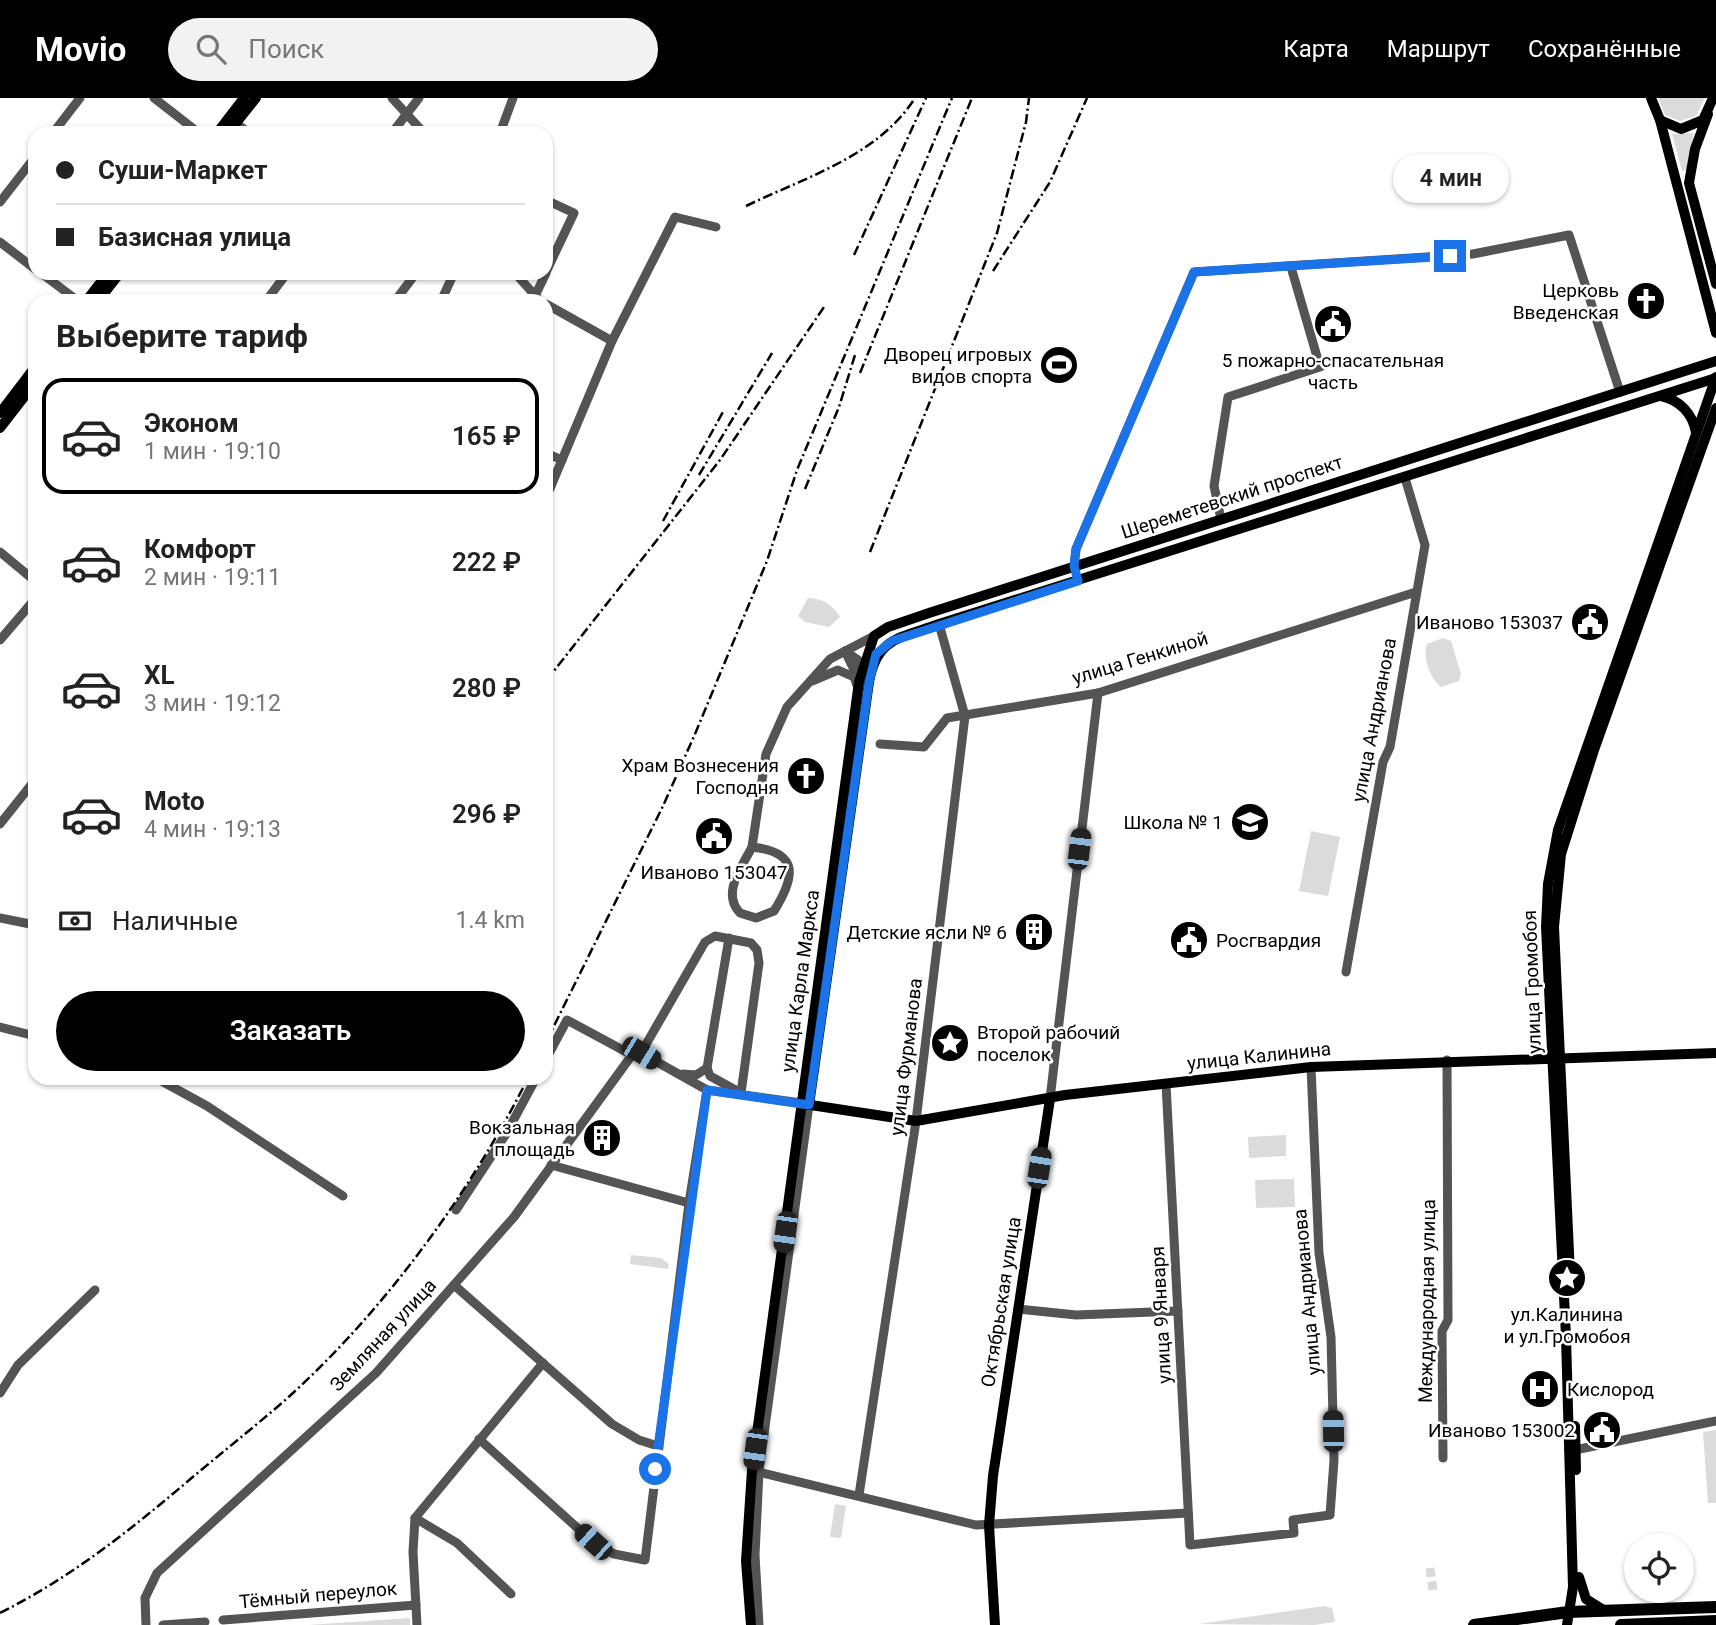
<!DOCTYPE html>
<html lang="ru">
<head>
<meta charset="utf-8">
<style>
  :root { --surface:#fff; --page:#f2f2f2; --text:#222; --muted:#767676; --line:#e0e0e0; --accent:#000 }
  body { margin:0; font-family:Roboto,sans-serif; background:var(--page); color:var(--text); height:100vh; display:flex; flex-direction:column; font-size:26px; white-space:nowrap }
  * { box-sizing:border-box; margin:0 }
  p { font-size:23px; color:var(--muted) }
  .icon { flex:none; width:38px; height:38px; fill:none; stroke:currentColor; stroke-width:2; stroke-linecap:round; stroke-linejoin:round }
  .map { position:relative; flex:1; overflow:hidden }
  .side { position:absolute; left:28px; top:196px; width:525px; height:791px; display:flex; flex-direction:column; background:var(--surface); border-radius:21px; box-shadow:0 2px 5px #0004 }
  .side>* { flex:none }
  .hud { position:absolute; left:28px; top:28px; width:525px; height:154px; border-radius:21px; box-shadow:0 2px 5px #0004; display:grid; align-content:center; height:154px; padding:0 28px; background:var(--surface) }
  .fabs { position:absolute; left:1624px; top:1435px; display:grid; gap:14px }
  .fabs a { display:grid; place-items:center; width:70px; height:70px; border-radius:50%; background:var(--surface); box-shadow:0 2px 5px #0004; font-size:35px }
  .end { position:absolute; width:32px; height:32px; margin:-16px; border:9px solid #1a73e8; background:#fff; box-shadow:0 0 0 4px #fff }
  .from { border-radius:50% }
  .bubble { position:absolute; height:49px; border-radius:24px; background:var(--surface); box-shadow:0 2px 5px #0004; font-size:23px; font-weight:600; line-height:49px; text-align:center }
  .car { position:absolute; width:21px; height:42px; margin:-21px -10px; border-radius:9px; box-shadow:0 0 5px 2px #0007; background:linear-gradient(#222 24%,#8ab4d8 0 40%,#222 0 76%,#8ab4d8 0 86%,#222 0) }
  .hud b { display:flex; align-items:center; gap:24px; height:66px; font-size:26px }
  .hud b+b { border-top:2px solid var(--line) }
  .hud i { width:18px; height:18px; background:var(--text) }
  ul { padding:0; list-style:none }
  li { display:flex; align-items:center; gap:21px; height:116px; margin:0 14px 10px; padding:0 14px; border:4px solid transparent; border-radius:21px }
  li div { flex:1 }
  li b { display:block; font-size:26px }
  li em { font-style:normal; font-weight:600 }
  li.selected { border-color:var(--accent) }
  li>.icon { width:63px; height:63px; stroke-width:1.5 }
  h2 { padding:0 28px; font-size:32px; line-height:84px }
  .pay { display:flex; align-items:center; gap:18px; height:77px; padding:0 28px; font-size:26px }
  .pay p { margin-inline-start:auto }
  .button { display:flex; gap:14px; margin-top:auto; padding:14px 28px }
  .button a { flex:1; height:80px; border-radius:42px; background:var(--accent); color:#fff; font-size:28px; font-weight:600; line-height:80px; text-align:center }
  header { display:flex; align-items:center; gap:42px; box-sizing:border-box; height:98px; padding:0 35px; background:var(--accent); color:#fff }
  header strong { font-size:33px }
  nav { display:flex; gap:38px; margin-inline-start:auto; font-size:24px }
  .search { width:490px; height:63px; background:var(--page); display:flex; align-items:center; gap:18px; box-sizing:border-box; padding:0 24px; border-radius:38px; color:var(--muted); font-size:26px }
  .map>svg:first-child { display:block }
</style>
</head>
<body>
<header>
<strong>Movio</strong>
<div class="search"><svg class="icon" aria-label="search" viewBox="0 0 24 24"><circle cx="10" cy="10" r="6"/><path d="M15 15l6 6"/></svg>Поиск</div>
<nav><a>Карта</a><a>Маршрут</a><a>Сохранённые</a></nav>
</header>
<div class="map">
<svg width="1716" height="1527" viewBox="0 0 1716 1527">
  <rect width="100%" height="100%" fill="#fff"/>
  <g fill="#dbdbdb">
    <polygon points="1658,0 1705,0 1696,18 1680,23 1665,17"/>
    <polygon points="1694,35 1687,72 1682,73 1672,36"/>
    <path d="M808,500c14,0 25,7 32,19l-11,10 -24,-5 -7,-6z"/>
    <path d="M1443,540l8,3 10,33 -2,7 -18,6c-11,-8 -19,-31 -14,-43z"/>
    <polygon points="1311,733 1340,739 1328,798 1299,793"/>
    <polygon points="1286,1037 1286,1058 1249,1060 1248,1039"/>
    <polygon points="1294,1081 1295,1109 1256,1110 1255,1082"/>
    <polygon points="631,1157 661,1160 669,1166 668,1171 630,1166"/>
    <polygon points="1716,1332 1716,1405 1708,1405 1703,1334"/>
    <polygon points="835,1406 846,1408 841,1440 830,1439"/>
    <polygon points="1324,1508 1332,1510 1335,1524 1314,1527 1199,1526"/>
    <polygon points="410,1520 410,1527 308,1527"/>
  </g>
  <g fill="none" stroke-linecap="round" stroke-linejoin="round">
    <polyline stroke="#d9d9d9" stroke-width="9" stroke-dasharray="9 4.5" stroke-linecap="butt" points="1430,1470 1433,1492"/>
    <g stroke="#545454" stroke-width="9">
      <polyline points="154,0 199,35"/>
      <polyline points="392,0 424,35"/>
      <polyline points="236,25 249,35"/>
      <polyline points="53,35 80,0"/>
      <polyline points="392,35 419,0"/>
      <polyline points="500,35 513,0"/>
      <polyline points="546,102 574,115 546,174"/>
      <polyline points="0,104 35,59"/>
      <polyline points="0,144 35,171"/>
      <polyline points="41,175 78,203"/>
      <polyline points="515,175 540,203"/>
      <polyline points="533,202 546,175"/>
      <polyline points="266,203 287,175"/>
      <polyline points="395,203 416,175"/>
      <polyline points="441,203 454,175"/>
      <polyline points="546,206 612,243"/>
      <polyline points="546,355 562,362"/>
      <polyline points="546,400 612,243 675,119 716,129"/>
      <polyline points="1221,421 1214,388 1228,299 1320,269 1291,169"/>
      <polyline points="0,454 35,483"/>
      <polyline points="1074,468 1076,451 1194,174 1473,156 1569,137 1620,294"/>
      <polyline points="0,542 35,501"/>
      <polyline points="845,553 858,562 865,574"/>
      <polyline points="845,553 858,580"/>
      <polyline points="812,583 838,572 854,579 858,590"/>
      <polyline points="880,646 924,649 947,620 1098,595 1416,494"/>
      <polyline points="0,726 35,682"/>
      <polyline points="752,749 766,656 787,609 830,561 874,538"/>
      <path d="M752,749c47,5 44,29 22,64l-18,7 -16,-5c-19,-20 2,-46 12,-66z"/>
      <polyline points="0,820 35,827"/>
      <polyline points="729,840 707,970 710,978 741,995"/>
      <polyline points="1346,874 1383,664 1390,649 1425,447 1405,380"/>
      <polyline points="0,929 35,938"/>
      <polyline points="641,955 705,844 715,838 751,845 757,852 759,865 741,995"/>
      <polyline points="641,955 707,992 801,1005"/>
      <polyline points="546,961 567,922 632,957"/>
      <polyline points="683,976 696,977 707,970"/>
      <polyline points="156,980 207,1008 343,1098"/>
      <polyline points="1166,986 1190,1447 1294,1435 1293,1422 1330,1417 1334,1362 1331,1239 1319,1155 1311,969"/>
      <polyline points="1050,1001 1098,595"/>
      <polyline points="551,1067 689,1105"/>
      <polyline points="456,1112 506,1036 536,980"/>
      <polyline points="454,1187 612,1326 639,1342 658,1348"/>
      <polyline points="1018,1211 1076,1217 1178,1213"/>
      <polyline points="0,1295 18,1267 95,1192"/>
      <polyline points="479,1341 593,1444 614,1456 645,1462 689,1105 707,992"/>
      <polyline points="1570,1353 1716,1323"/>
      <polyline points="1443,1360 1442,1233 1448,1222 1447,962"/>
      <polyline points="754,1373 976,1427 1188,1415"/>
      <polyline points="859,1397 916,1023 965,618 939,526"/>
      <polyline points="415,1420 457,1445 511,1496"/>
      <polyline points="223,1522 416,1507"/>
      <polyline points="146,1527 145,1500 157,1475 376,1275 514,1119 632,957 641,955"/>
      <polyline points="163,1527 205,1524"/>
      <polyline points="417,1527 413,1454 415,1420 543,1265"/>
      <polyline points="759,1527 755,1457 759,1373 809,1007"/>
    </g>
    <g stroke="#000" stroke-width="10">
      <polyline points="1651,0 1660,22 1681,31 1703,22 1713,0"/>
      <polyline points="1708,16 1695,51 1689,85 1716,186"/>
      <polyline points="1660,22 1716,235"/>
      <polyline points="217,35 244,0"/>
      <polyline points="228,35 256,0"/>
      <polyline points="86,203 108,175"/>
      <polyline points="98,203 120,175"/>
      <path d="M1661,298c19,4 32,18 35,37"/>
      <polyline points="0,315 35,269"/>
      <polyline points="0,330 35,285"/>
      <polyline points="804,1006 916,1023 1065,997 1311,969 1716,955"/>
      <path d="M809,1007l60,-423c8,-45 32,-44 70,-58l777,-246"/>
      <polyline points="1570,1176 1554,829 1561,756 1594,652 1716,310"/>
      <polyline points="1575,1328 1576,1372"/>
      <polyline points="1579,1479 1586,1501 1605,1513"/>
      <polyline points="751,1527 746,1463 752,1372 859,584 874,538 888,529 929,515 1716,263"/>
      <polyline points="995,1527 989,1427 993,1378 1050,1001"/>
      <polyline points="1567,1527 1573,1489 1566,1239 1546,829 1548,786 1558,732 1716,279"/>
    </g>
    <g stroke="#000" stroke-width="12">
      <polyline points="1474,1527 1568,1514 1716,1509"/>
      <polyline points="1621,1527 1716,1523"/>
    </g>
    <g stroke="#000" stroke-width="2.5" stroke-dasharray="10 3.5 2 3.5" stroke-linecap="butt">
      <path d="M746,108c60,-29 132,-50 169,-108"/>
      <polyline points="854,157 926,0"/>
      <polyline points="993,173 1050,84 1087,0"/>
      <polyline points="860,275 972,0"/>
      <polyline points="699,377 772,255"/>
      <polyline points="805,391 839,309 855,257"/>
      <polyline points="663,423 724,312"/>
      <polyline points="870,454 997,135 1026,24 1029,0"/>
      <polyline points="546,583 720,362 824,209"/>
      <polyline points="546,944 663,708 695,636 767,463 797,372 952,0"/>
      <path d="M0,1515c72,-36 133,-85 194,-137 30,-25 60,-49 89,-74 98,-87 187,-208 245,-324"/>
    </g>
  </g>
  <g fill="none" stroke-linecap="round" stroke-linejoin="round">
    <polyline stroke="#1a73e8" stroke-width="9" points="655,1371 707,992 809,1007 869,584 876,556 892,543 1078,483 1074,468 1076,451 1194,174 1450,158"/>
  </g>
  <defs>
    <symbol id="church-disc" viewBox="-11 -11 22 22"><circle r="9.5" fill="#000" stroke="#fff"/><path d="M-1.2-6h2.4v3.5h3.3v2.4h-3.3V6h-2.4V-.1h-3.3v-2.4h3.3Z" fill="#fff"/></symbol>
    <symbol id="civic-disc" viewBox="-11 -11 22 22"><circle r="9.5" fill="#000" stroke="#fff"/><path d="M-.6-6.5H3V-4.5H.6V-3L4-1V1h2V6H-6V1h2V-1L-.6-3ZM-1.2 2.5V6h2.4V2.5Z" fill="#fff"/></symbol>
    <symbol id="stadium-disc" viewBox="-11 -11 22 22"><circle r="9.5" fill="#000" stroke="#fff"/><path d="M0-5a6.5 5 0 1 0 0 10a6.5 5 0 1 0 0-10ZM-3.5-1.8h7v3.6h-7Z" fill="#fff"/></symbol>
    <symbol id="school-disc" viewBox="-11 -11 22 22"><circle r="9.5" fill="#000" stroke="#fff"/><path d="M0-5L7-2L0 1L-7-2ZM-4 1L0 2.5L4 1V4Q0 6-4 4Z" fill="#fff"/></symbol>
    <symbol id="building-disc" viewBox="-11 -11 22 22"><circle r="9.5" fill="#000" stroke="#fff"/><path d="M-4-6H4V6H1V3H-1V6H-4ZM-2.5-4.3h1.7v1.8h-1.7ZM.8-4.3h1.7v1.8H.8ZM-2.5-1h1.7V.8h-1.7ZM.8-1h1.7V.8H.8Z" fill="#fff"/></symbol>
    <symbol id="sight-disc" viewBox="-11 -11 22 22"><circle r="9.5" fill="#000" stroke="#fff"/><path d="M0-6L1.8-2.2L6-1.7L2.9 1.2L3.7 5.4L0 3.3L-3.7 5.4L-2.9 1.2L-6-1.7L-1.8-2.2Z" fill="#fff"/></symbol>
    <symbol id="hospital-disc" viewBox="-11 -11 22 22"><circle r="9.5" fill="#000" stroke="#fff"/><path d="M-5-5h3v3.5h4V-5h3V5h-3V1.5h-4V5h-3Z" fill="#fff"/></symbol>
  </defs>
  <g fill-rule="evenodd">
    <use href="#church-disc" x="1624" y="181" width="44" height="44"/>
    <use href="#civic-disc" x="1311" y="204" width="44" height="44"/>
    <use href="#stadium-disc" x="1037" y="245" width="44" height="44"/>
    <use href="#civic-disc" x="1568" y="502" width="44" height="44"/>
    <use href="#church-disc" x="784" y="656" width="44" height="44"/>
    <use href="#school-disc" x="1228" y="702" width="44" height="44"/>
    <use href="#civic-disc" x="692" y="716" width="44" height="44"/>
    <use href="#building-disc" x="1012" y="812" width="44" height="44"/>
    <use href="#civic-disc" x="1167" y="820" width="44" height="44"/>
    <use href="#sight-disc" x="928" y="923" width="44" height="44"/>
    <use href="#building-disc" x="580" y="1018" width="44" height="44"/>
    <use href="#sight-disc" x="1545" y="1158" width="44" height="44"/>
    <use href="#hospital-disc" x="1518" y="1269" width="44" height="44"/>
    <use href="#civic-disc" x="1580" y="1310" width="44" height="44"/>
  </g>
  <g text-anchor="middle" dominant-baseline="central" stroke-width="5" stroke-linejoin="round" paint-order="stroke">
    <g font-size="19" fill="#000" stroke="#fff" text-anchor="end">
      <text x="1619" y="192">Церковь<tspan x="1619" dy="22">Введенская</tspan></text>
      <text x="1032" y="256">Дворец игровых<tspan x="1032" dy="22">видов спорта</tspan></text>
      <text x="1333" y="262" text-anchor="middle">5 пожарно-спасательная<tspan x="1333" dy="22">часть</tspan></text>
      <text x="1563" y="524">Иваново 153037</text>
      <text x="779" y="667">Храм Вознесения<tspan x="779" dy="22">Господня</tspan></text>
      <text x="1223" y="724">Школа № 1</text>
      <text x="714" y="774" text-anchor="middle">Иваново 153047</text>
      <text x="1007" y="834">Детские ясли № 6</text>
      <text x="1216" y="842" text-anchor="start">Росгвардия</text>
      <text x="977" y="934" text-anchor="start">Второй рабочий<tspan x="977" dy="22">поселок</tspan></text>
      <text x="575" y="1029">Вокзальная<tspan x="575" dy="22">площадь</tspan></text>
      <text x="1567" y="1216" text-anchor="middle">ул.Калинина<tspan x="1567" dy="22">и ул.Громобоя</tspan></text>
      <text x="1567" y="1291" text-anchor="start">Кислород</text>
      <text x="1575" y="1332">Иваново 153002</text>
    </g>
    <g font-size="19" fill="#000" stroke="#fff">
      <text transform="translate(1232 399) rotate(-18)">Шереметевский проспект</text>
      <text transform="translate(1140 560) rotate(-17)">улица Генкиной</text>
      <text transform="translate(1374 622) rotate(-79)">улица Андрианова</text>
      <text transform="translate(800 883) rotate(-82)">улица Карла Маркса</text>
      <text transform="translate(1532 884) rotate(-92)">улица Громобоя</text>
      <text transform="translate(1259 958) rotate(-6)">улица Калинина</text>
      <text transform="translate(906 959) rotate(-83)">улица Фурманова</text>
      <text transform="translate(1307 1194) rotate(-95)">улица Андрианова</text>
      <text transform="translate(1427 1203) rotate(-89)">Международная улица</text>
      <text transform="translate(1001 1204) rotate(-81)">Октябрьская улица</text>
      <text transform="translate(1161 1217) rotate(-93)">улица 9 Января</text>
      <text transform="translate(383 1237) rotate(-47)">Земляная улица</text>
      <text transform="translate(318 1497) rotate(-5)">Тёмный переулок</text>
    </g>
  </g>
</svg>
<div class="fabs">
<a><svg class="icon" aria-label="locate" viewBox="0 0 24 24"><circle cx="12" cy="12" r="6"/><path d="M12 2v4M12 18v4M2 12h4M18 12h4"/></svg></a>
</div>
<i class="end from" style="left:655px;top:1371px"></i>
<i class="end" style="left:1450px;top:158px"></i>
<div class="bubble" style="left:1393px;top:56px;width:116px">4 мин</div>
<i class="car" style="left:1079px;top:751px;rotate:7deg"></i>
<i class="car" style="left:641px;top:955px;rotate:121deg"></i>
<i class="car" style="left:1039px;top:1070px;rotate:9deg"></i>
<i class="car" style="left:785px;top:1134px;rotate:188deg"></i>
<i class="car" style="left:1333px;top:1333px;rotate:359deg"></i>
<i class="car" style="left:755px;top:1351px;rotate:188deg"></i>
<i class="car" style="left:593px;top:1444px;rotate:312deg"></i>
<div class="hud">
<b><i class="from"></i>Суши-Маркет</b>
<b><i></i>Базисная улица</b>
</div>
<section class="side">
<h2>Выберите тариф</h2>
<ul>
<li class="selected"><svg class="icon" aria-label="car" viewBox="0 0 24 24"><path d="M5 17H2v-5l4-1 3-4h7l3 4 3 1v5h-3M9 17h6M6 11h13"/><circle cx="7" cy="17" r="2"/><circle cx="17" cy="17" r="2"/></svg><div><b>Эконом</b><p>1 мин · 19:10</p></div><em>165 ₽</em></li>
<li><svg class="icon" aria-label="car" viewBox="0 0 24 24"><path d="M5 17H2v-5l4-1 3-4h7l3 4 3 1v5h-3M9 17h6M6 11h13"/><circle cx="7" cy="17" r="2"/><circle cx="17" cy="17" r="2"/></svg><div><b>Комфорт</b><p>2 мин · 19:11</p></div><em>222 ₽</em></li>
<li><svg class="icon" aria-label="car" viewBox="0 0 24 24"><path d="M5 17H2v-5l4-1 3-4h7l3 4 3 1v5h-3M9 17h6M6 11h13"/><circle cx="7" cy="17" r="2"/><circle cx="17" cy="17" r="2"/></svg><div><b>XL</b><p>3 мин · 19:12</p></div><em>280 ₽</em></li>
<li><svg class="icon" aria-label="car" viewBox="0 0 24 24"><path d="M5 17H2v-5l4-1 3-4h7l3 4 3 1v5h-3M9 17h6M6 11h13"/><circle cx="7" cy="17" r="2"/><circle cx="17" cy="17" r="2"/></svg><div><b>Moto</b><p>4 мин · 19:13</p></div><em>296 ₽</em></li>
</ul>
<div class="pay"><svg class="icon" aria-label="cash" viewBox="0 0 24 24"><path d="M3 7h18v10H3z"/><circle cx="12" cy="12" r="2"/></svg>Наличные<p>1.4 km</p></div>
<div class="button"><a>Заказать</a></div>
</section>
</div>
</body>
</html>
